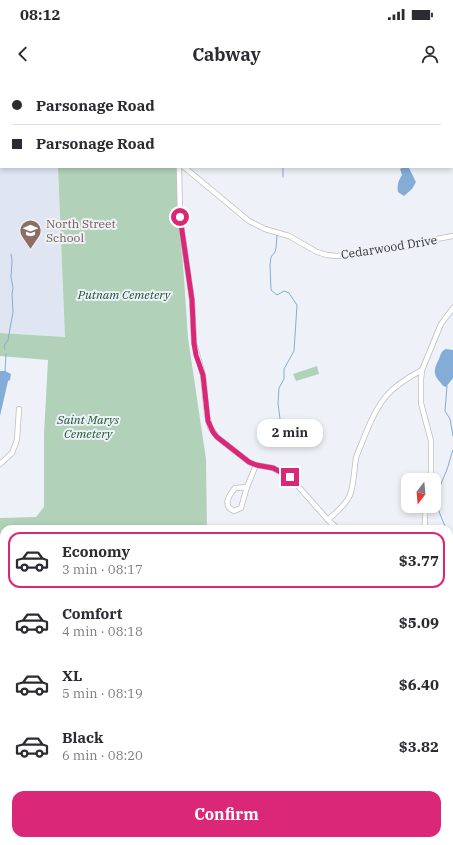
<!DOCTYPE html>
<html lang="en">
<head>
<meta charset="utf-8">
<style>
  :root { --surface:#fff; --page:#f7f7f7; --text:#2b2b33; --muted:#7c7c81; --line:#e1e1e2; --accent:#db2777 }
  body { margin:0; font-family:"IBM Plex Serif",serif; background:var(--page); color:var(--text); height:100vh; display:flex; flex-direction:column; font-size:15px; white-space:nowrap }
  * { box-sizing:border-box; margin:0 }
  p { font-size:13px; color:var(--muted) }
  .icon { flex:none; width:22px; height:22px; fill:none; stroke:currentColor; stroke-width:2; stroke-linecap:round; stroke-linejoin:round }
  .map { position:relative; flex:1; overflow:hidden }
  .panel { position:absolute; left:0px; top:445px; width:453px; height:320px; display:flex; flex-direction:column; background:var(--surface); border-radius:12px 12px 0 0; box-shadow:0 2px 6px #0003 }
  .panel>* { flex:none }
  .hud { position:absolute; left:0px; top:0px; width:453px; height:88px; box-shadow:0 2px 6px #0003; display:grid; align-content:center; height:88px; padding:0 12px; background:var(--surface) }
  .needle { width:26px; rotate:196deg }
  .tools { position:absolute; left:401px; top:393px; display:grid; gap:8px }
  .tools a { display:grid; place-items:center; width:40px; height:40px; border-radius:8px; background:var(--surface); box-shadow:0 2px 6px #0003; font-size:20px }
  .end { position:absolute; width:18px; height:18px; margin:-9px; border:5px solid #db2777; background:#fff; box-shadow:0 0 0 2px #fff }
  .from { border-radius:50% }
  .bubble { position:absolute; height:28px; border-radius:12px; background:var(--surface); box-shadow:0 2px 6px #0003; font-size:13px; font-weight:800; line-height:28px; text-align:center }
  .hud b { display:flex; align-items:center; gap:14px; height:38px; font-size:15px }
  .hud b+b { border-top:1px solid var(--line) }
  .hud i { width:10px; height:10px; background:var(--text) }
  ul { padding:7px 0 0; list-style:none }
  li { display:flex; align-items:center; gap:12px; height:56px; margin:0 8px 6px; padding:0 4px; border:2px solid transparent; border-radius:12px }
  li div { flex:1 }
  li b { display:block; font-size:15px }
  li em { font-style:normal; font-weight:800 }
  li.current { border-color:var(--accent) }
  li>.icon { width:36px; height:36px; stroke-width:1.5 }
  .button { display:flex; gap:8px; margin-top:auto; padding:8px 12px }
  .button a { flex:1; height:46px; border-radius:12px; background:var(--accent); color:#fff; font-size:16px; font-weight:800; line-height:46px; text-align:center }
  .status { display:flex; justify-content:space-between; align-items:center; height:28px; padding:0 20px; background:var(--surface); direction:ltr }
  .status svg { height:11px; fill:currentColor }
  header { display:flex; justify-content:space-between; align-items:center; height:52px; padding:0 12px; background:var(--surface); font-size:18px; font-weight:800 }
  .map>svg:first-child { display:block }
</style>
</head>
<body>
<div class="status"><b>08:12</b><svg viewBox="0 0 49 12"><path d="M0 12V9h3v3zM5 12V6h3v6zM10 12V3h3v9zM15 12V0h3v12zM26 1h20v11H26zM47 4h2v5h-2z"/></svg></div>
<header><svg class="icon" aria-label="back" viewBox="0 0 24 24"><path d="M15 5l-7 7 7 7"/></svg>Cabway<svg class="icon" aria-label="person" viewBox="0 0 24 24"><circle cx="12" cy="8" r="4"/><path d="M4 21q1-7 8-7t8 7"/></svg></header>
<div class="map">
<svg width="453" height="765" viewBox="0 0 453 765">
  <rect width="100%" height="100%" fill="#eef1f7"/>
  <g fill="#dfe6f2">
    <polygon points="0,44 1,44 1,87 58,87 65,257 0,253"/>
    <polygon points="0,695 4,695 4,761 194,761 194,765 0,765 1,756 0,753"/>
  </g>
  <g fill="#b1d2b9">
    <polygon points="58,87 176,87 179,141 184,198 188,258 206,379 207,449 4,449 4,510 0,510 0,438 36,437 44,427 44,354 48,280 0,276 0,253 65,257"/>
    <polygon points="317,286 319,294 296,301 293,294"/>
  </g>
  <g fill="#83add7">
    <path d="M404,87l5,1 7,14 -4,7 -8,7 -6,-4c-1,-7 0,-11 4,-17l-2,-6z"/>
    <path d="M446,269l7,1v28l-7,9c-4,-1 -4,-3 -7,-6 -7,-8 -4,-14 0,-22 2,-5 2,-8 7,-10z"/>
    <polygon points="0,291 5,291 11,294 10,300 8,301 0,336"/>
  </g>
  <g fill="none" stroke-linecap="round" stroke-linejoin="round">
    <g stroke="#83add7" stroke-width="1">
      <polyline points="314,1 314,0"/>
      <polyline points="283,97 283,87"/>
      <polyline points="277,155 276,168 275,172 271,177 270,185 271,210 277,215 284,211 289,213 297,225 294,271 284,289 284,299 279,308 278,323 280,339"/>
      <polyline points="5,269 4,266 8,260 13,232 12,214 13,208 11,197 12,181 11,174"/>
      <polyline points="5,292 6,274"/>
      <polyline points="447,306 445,331 450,339 453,356"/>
      <path d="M444,449l1,-3c-12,-27 -10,-28 1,-54 3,-7 4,-15 7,-22"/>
      <polyline points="449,482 449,486"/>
      <polyline points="0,688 4,688"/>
      <polyline points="199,761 202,765"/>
      <polyline points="276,765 277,761"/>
    </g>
    <defs>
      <g id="minor">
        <polyline points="166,0 167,1"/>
        <polyline points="452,58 453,58"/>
        <polyline points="179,87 180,137 192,220 194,263 203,295 207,335 210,347 217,357 249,382 256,385 273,388 290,397 328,440 338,449"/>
        <polyline points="184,87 249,141 265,149 289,156 317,172 327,175 337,176 367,172 453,156"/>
        <polyline points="0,384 12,373 17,360 19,329"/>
        <polyline points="429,400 431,394 431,361 421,323 421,299 422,290 441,244 453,228"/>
        <path d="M247,407l-12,1c-6,7 -13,18 -1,23l7,-3 6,-21 9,-22"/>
        <path d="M328,440c7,-7 18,-15 22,-25 4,-11 4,-25 6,-37 2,-7 6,-15 9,-23 14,-35 23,-47 57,-65"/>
        <polyline points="424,449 425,442 425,426"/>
        <polyline points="449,594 453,600"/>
        <polyline points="0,654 4,654"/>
        <polyline points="449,697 453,695"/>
        <polyline points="242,765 242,761"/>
      </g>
    </defs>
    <use href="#minor" stroke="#bbbec4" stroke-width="6"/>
    <use href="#minor" stroke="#fff" stroke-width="4.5"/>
  </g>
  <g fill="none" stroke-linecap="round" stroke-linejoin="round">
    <polyline stroke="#db2777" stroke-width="5" points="180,137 192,220 194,263 196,275 203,295 208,341 213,352 217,357 249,382 256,385 273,388 290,397"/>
  </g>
  <defs>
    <symbol id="school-pin" viewBox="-11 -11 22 30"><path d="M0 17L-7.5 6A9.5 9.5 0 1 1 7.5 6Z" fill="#8d6e63" stroke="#eef1f7"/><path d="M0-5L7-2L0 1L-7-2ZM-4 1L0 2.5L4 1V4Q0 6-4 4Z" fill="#fff"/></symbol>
  </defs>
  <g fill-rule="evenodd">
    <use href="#school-pin" x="18" y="138" width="25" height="34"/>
  </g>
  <g text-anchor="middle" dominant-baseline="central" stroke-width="4" stroke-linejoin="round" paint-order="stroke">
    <g font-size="12" fill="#785e54" stroke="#eef1f7" text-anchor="start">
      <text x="46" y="143">North Street<tspan x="46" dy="14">School</tspan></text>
    </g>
    <g font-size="12" fill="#333436" stroke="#eef1f7">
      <text transform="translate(389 167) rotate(-9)">Cedarwood Drive</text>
    </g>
    <g font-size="12" font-style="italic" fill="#1b5531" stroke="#eef1f7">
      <text x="124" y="214">Putnam Cemetery</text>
      <text x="88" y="339">Saint Marys<tspan x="88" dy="14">Cemetery</tspan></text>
    </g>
  </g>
</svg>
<div class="tools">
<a><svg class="needle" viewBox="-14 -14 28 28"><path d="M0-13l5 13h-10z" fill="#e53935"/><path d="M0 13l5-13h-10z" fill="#7c7c81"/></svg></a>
</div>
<i class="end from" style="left:180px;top:137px"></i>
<i class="end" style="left:290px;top:397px"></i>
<div class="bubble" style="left:257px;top:339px;width:66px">2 min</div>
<div class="hud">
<b><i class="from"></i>Parsonage Road</b>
<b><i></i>Parsonage Road</b>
</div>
<section class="panel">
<ul>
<li class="current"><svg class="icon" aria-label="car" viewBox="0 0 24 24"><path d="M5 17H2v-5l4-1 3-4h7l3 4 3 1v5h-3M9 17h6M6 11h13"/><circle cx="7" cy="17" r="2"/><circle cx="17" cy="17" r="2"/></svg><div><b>Economy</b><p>3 min · 08:17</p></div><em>$3.77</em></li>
<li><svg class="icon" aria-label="car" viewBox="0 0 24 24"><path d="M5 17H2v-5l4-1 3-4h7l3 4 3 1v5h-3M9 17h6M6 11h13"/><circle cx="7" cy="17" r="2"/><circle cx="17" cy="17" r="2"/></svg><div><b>Comfort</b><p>4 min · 08:18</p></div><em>$5.09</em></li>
<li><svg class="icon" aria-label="car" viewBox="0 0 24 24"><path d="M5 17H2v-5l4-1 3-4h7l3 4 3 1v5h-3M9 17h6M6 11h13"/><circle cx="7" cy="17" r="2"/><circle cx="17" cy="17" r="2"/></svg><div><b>XL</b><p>5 min · 08:19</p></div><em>$6.40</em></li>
<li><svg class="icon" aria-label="car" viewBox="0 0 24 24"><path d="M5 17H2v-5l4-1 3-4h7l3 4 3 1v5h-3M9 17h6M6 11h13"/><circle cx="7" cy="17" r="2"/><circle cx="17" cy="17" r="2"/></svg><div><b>Black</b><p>6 min · 08:20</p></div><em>$3.82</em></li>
</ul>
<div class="button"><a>Confirm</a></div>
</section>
</div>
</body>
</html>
